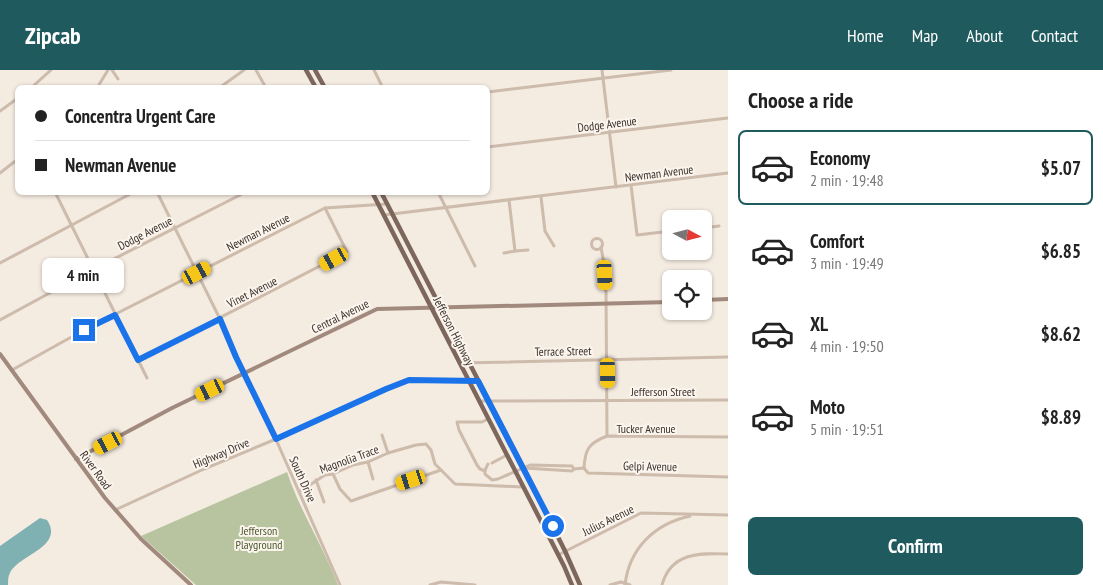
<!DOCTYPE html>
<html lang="en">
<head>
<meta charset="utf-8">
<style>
  :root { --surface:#fff; --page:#f2f2f2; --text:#222; --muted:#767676; --line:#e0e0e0; --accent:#1f5a5e }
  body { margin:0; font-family:"PT Sans Narrow",sans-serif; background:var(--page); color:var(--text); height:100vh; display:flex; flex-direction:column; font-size:19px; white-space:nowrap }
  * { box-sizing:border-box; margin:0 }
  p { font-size:16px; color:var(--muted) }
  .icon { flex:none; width:28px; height:28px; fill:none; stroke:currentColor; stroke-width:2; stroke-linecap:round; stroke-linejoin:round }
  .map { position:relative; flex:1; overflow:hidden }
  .side { display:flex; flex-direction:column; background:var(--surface); width:375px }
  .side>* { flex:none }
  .guide { position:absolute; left:15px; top:15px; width:475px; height:110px; border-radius:8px; box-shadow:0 1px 4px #0004; display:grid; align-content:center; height:110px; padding:0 20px; background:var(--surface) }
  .needle { width:32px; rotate:97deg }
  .buttons { position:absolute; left:662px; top:140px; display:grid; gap:10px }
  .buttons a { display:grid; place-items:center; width:50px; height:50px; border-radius:8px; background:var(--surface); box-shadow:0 1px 4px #0004; font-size:25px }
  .end { position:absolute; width:22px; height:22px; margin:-11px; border:6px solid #1a73e8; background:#fff; box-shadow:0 0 0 2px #fff }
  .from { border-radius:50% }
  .bubble { position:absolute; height:35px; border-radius:8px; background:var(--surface); box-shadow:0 1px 4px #0004; font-size:16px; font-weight:700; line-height:35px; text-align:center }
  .car { position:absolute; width:15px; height:30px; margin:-15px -8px; border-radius:6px; box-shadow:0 0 4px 1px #0007; background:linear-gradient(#f5c518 24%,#345 0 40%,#f5c518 0 76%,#345 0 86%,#f5c518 0) }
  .guide b { display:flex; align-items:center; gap:18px; height:48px; font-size:19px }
  .guide b+b { border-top:1px solid var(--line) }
  .guide i { width:12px; height:12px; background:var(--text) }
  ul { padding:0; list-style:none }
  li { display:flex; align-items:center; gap:15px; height:75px; margin:0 10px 8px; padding:0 10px; border:2px solid transparent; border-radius:8px }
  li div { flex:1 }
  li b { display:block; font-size:19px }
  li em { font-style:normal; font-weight:700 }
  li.current { border-color:var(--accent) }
  li>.icon { width:45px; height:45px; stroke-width:1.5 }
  h2 { padding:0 20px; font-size:22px; line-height:60px }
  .cta { display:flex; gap:10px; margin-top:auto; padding:10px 20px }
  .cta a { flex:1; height:58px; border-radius:8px; background:var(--accent); color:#fff; font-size:20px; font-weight:700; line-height:58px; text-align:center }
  header { display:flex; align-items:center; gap:30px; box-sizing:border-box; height:70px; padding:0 25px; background:var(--accent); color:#fff }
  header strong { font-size:24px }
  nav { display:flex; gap:28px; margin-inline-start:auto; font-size:18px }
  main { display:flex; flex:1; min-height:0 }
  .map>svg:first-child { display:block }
</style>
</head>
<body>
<header>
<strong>Zipcab</strong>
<nav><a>Home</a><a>Map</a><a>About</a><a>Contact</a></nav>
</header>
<main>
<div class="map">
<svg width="728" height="515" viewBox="0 0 728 515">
  <rect width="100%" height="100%" fill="#f4ebe1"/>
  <path fill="#b8c4a0" d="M287,402c13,39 36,74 51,113h-142l-55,-49z"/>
  <path fill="#7fb0b2" d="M40,448l7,2c18,27 -29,35 -37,53 -2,3 -2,8 -2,12h-8v-39z"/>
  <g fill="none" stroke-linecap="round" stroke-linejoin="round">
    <g stroke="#cdbbac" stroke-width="3">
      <polyline points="112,0 118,9"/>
      <polyline points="256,0 266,18"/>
      <polyline points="374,0 383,18"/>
      <polyline points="602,0 616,117"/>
      <polyline points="31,18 51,0"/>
      <polyline points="97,18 108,0"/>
      <polyline points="219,18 244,0"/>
      <polyline points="488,22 671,0"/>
      <polyline points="0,41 18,28"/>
      <polyline points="488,77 728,48"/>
      <polyline points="0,103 18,89"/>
      <polyline points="631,115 637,165 671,161"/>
      <polyline points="55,122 147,308"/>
      <polyline points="157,122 220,249 236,287 267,349 340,515"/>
      <polyline points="438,122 475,196"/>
      <polyline points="56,124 65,122"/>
      <polyline points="541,127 545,161 554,176"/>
      <polyline points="509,130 515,181 528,180"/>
      <polyline points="384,145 728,103"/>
      <polyline points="704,158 719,156"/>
      <circle cx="597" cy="174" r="5.5"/>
      <polyline points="601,177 604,194 606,222 607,366"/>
      <polyline points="504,183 515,181"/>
      <polyline points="0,193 134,122"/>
      <polyline points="0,250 92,200 246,122"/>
      <polyline points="138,290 347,182 325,138"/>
      <polyline points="460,293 728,287"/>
      <polyline points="12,300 84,260 325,138 387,134"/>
      <polyline points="479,331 728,330"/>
      <polyline points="388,383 416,375 426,374 431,380 435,394 455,414 523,417"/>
      <polyline points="368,392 373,409"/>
      <polyline points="492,393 507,385"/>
      <polyline points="488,394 485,400 485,404 492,410 498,409 530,395 572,396 574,399 572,401 525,398"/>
      <path d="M584,398c1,-19 5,-25 23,-32l121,1"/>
      <polyline points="574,399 584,398 588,403 728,407"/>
      <polyline points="485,401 480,399 477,395 459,360 457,352 482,352 488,349"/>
      <polyline points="333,404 340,419 351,431 441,400"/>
      <polyline points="316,410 324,432"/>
      <polyline points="299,422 325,405 333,404 353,395 368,392 388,383 382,365"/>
      <polyline points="115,440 204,399 276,369 386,319 409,310 478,311"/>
      <polyline points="558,485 641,443 728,445"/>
      <polyline points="430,515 441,512 475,515"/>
      <polyline points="610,515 621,512 630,515"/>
      <path d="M625,515c4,-36 29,-61 65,-69"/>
      <path d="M662,515c9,-33 38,-32 66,-31"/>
    </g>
    <g stroke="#a18a7d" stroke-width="4">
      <polyline points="704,230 728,229"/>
      <polyline points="0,284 105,428 141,469 191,515"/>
      <polyline points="76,389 172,338 377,239 671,232"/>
    </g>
    <g stroke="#7d675c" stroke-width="4.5">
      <polyline points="306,0 316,18"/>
      <polyline points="315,0 325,18"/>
      <polyline points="372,122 564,496 572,515"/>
      <polyline points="381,122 524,399 565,481 580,515"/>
    </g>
  </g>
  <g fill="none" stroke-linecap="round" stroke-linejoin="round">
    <polyline stroke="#1a73e8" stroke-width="6" points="84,260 115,245 138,290 220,249 236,287 276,369 386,319 409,310 478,311 553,456"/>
  </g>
  <g text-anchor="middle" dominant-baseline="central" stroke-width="4" stroke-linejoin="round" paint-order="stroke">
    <g font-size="12" fill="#3b302b" stroke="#fbf5ee">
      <text transform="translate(607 54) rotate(-7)">Dodge Avenue</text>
      <text transform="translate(659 103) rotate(-7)">Newman Avenue</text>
      <text transform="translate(258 162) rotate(-27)">Newman Avenue</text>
      <text transform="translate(145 163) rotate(-27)">Dodge Avenue</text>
      <text transform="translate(252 222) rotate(-27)">Vinet Avenue</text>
      <text transform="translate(340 246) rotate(-26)">Central Avenue</text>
      <text transform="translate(454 261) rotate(63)">Jefferson Highway</text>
      <text transform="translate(563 281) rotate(-1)">Terrace Street</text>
      <text x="663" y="321">Jefferson Street</text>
      <text x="646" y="358">Tucker Avenue</text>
      <text transform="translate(221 383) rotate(-23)">Highway Drive</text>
      <text transform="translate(349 389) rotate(-20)">Magnolia Trace</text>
      <text transform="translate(650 396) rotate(1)">Gelpi Avenue</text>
      <text transform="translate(96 400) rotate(54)">River Road</text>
      <text transform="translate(303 409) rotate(66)">South Drive</text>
      <text transform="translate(608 450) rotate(-26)">Julius Avenue</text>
    </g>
    <g font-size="12" fill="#4a5a2e" stroke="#fbf5ee">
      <text x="259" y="460">Jefferson<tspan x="259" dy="14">Playground</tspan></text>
    </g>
  </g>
</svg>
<div class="buttons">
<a><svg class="needle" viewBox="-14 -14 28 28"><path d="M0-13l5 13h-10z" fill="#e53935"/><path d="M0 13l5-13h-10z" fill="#767676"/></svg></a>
<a><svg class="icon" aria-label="locate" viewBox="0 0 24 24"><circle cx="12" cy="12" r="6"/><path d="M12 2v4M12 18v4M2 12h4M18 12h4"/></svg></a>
</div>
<i class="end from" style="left:553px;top:456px"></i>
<i class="end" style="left:84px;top:260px"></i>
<div class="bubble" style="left:42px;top:188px;width:82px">4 min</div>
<i class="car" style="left:334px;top:189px;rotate:241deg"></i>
<i class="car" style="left:197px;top:203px;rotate:62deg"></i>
<i class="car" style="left:605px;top:205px;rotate:177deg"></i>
<i class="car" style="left:608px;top:303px;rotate:179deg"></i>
<i class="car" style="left:210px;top:320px;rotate:244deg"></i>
<i class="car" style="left:108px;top:373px;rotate:243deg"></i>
<i class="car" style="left:411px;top:410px;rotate:252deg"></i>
<div class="guide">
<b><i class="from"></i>Concentra Urgent Care</b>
<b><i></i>Newman Avenue</b>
</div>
</div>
<section class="side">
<h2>Choose a ride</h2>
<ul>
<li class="current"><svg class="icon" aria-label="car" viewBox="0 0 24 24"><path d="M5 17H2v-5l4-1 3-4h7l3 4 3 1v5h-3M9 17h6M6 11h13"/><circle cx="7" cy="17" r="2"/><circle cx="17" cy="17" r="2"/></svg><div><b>Economy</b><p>2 min · 19:48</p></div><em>$5.07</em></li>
<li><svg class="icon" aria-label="car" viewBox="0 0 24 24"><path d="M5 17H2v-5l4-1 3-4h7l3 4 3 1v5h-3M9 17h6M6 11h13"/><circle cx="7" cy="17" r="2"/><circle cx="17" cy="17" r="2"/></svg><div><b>Comfort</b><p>3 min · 19:49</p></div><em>$6.85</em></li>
<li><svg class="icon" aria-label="car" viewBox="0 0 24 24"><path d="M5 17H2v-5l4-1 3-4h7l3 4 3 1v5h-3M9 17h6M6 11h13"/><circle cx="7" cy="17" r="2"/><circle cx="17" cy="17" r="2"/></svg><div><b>XL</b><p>4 min · 19:50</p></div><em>$8.62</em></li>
<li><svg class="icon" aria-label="car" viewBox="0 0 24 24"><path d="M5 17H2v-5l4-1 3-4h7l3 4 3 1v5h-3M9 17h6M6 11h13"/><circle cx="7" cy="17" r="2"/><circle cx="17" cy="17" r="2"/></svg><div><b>Moto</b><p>5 min · 19:51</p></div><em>$8.89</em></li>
</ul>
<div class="cta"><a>Confirm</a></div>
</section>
</main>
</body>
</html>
